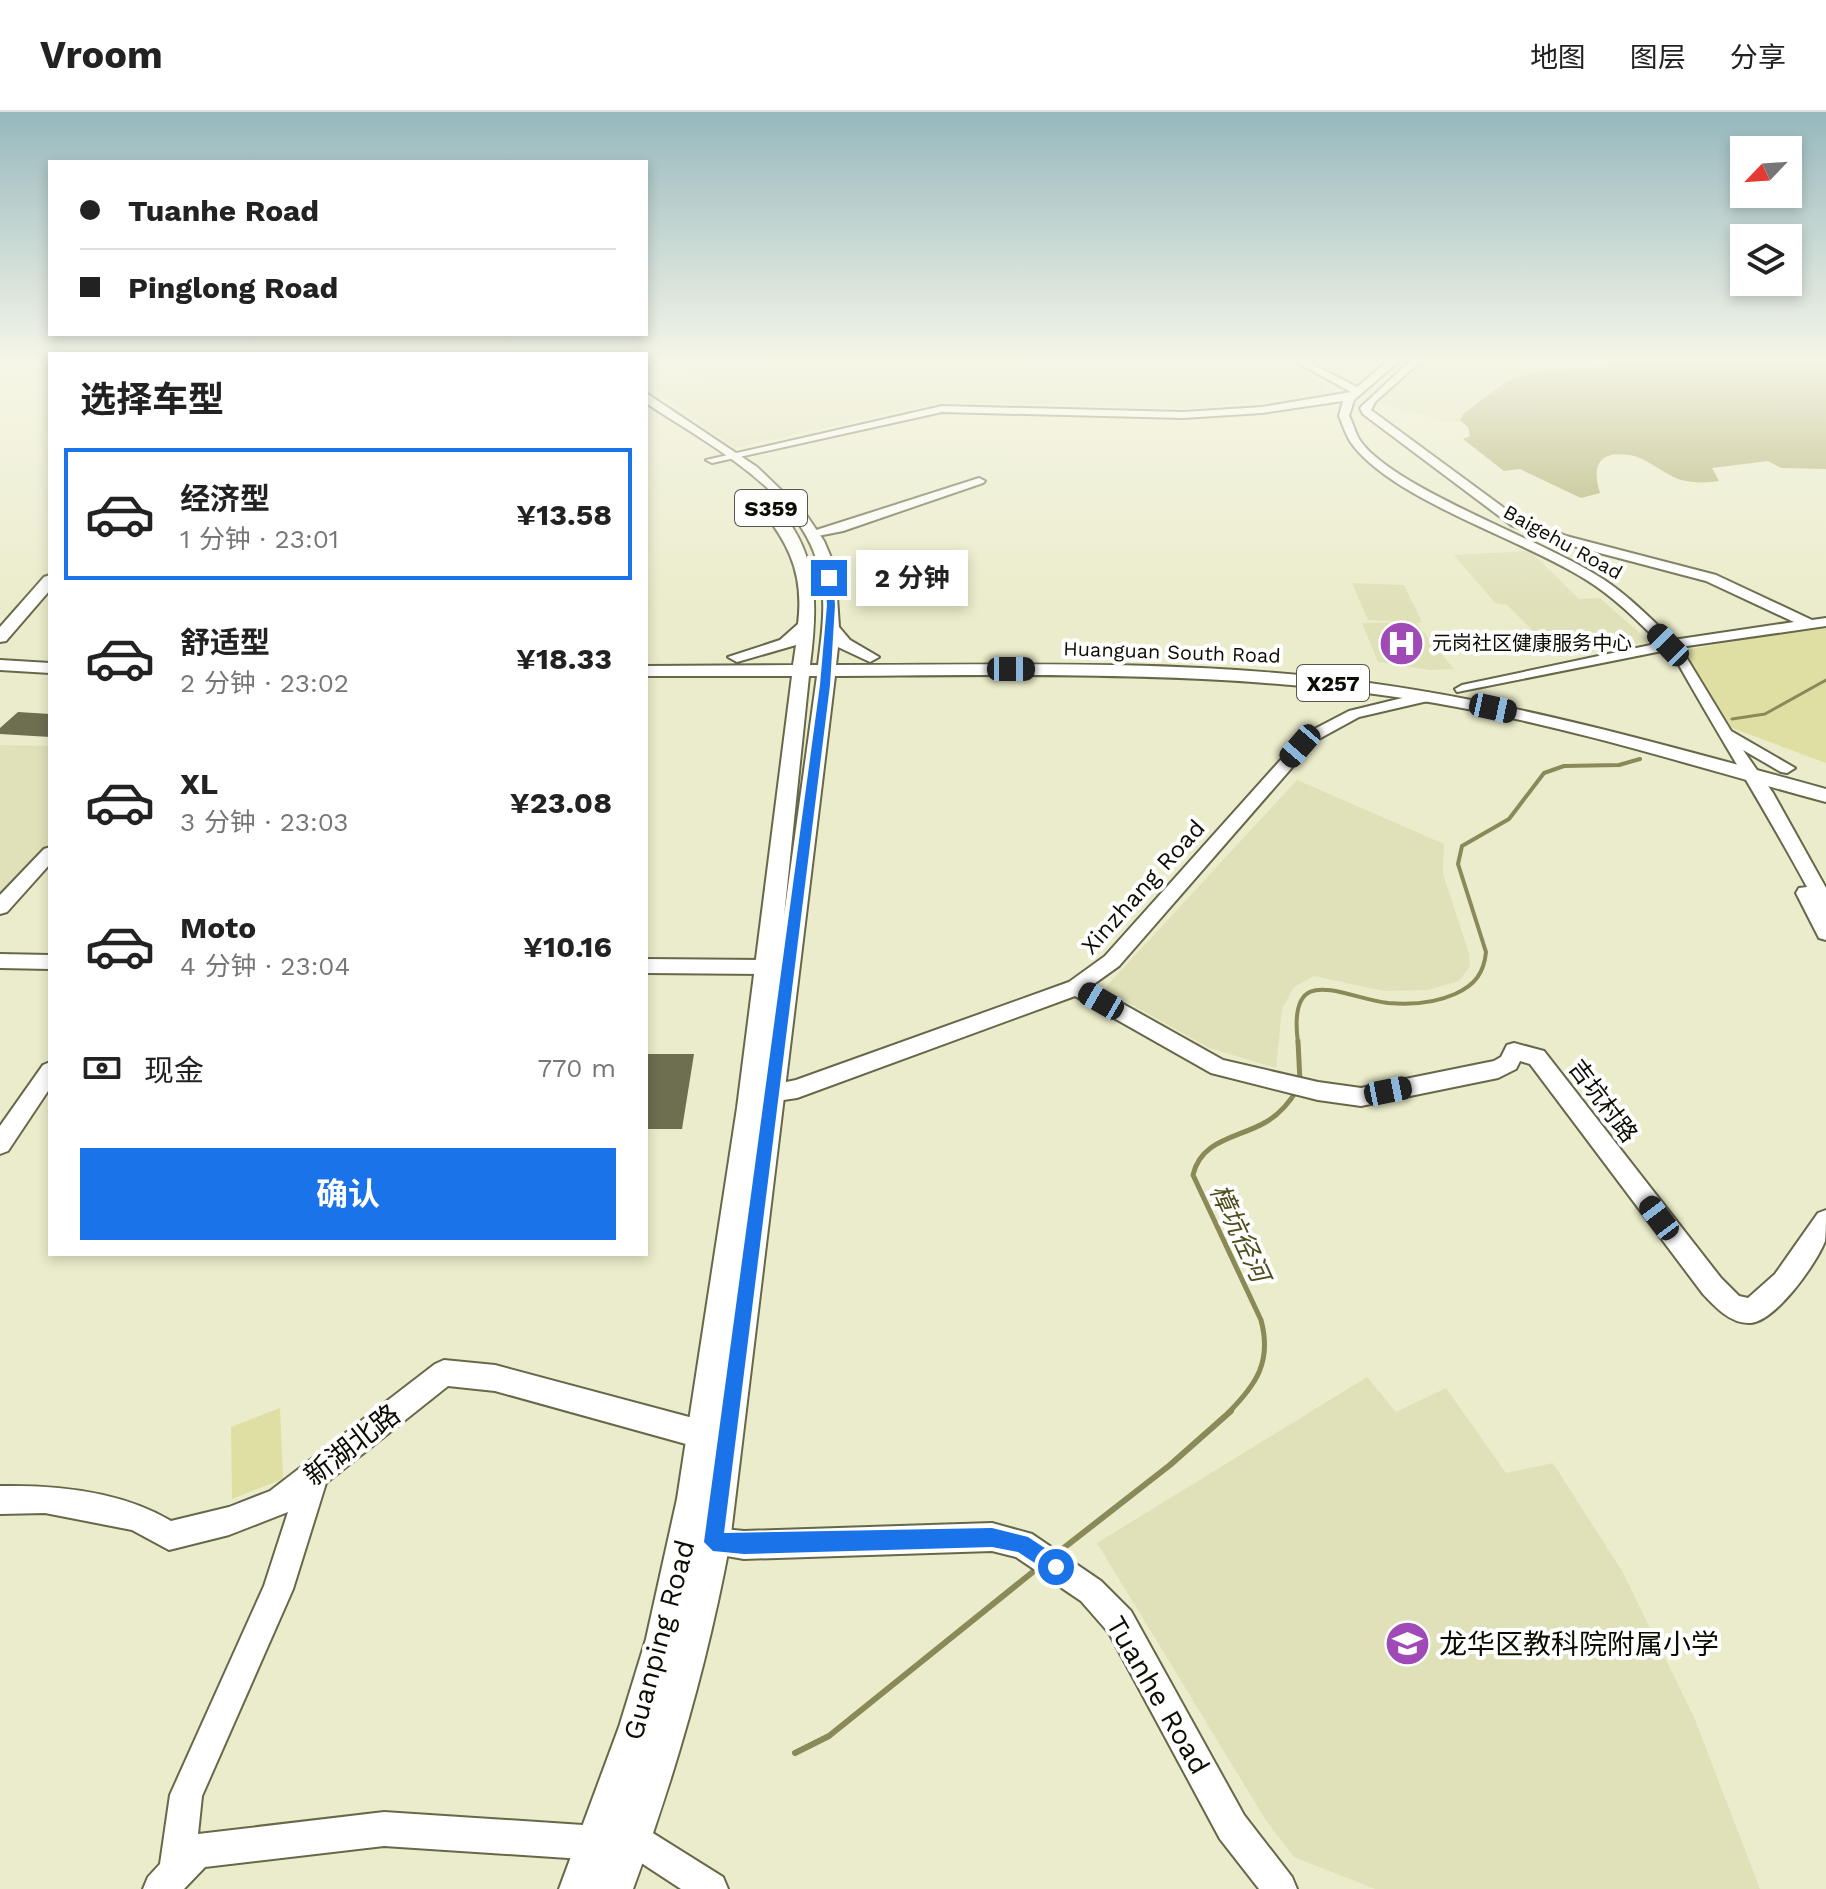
<!DOCTYPE html>
<html lang="zh">
<head>
<meta charset="utf-8">
<style>
  :root { --surface:#fff; --page:#f2f2f2; --text:#222; --muted:#767676; --line:#e0e0e0; --accent:#1a73e8 }
  body { margin:0; font-family:"Work Sans","Noto Sans SC",sans-serif; background:var(--page); color:var(--text); height:100vh; display:flex; flex-direction:column; font-size:30px; white-space:nowrap }
  * { box-sizing:border-box; margin:0 }
  p { font-size:26px; color:var(--muted) }
  .icon { flex:none; width:44px; height:44px; fill:none; stroke:currentColor; stroke-width:2; stroke-linecap:round; stroke-linejoin:round }
  .map { position:relative; flex:1; overflow:hidden }
  .sheet { position:absolute; left:48px; top:240px; width:600px; height:904px; display:flex; flex-direction:column; background:var(--surface); border-radius:0px; box-shadow:0 4px 12px #0003 }
  .sheet>* { flex:none }
  .banner { position:absolute; left:48px; top:48px; width:600px; height:176px; border-radius:0px; box-shadow:0 4px 12px #0003; display:grid; align-content:center; height:176px; padding:0 32px; background:var(--surface) }
  .needle { width:52px; rotate:245deg }
  .fabs { position:absolute; left:1730px; top:24px; display:grid; gap:16px }
  .fabs a { display:grid; place-items:center; width:72px; height:72px; border-radius:0px; background:var(--surface); box-shadow:0 4px 12px #0003; font-size:40px }
  .end { position:absolute; width:36px; height:36px; margin:-18px; border:10px solid #1a73e8; background:#fff; box-shadow:0 0 0 4px #fff }
  .from { border-radius:50% }
  .bubble { position:absolute; height:56px; border-radius:0px; background:var(--surface); box-shadow:0 4px 12px #0003; font-size:26px; font-weight:700; line-height:56px; text-align:center }
  .car { position:absolute; width:24px; height:48px; margin:-24px -12px; border-radius:10px; box-shadow:0 0 6px 2px #0007; background:linear-gradient(#222 24%,#8ab4d8 0 40%,#222 0 76%,#8ab4d8 0 86%,#222 0) }
  .banner b { display:flex; align-items:center; gap:28px; height:76px; font-size:30px }
  .banner b+b { border-top:2px solid var(--line) }
  .banner i { width:20px; height:20px; background:var(--text) }
  ul { padding:0; list-style:none }
  li { display:flex; align-items:center; gap:24px; height:132px; margin:0 16px 12px; padding:0 16px; border:4px solid transparent; border-radius:0px }
  li div { flex:1 }
  li b { display:block; font-size:30px }
  li em { font-style:normal; font-weight:700 }
  li.current { border-color:var(--accent) }
  li>.icon { width:72px; height:72px; stroke-width:1.5 }
  h2 { padding:0 32px; font-size:36px; line-height:96px }
  .pay { display:flex; align-items:center; gap:20px; height:88px; padding:0 32px; font-size:30px }
  .pay p { margin-inline-start:auto }
  .button { display:flex; gap:16px; margin-top:auto; padding:16px 32px }
  .button a { flex:1; height:92px; border-radius:0px; background:var(--accent); color:#fff; font-size:32px; font-weight:700; line-height:92px; text-align:center }
  header { display:flex; align-items:center; gap:48px; box-sizing:border-box; height:112px; padding:0 40px; background:var(--surface); border-bottom:2px solid var(--line) }
  header strong { font-size:38px }
  nav { display:flex; gap:44px; margin-inline-start:auto; font-size:28px }
  .map>svg:first-child { display:block }
</style>
</head>
<body>
<header>
<strong>Vroom</strong>
<nav><a>地图</a><a>图层</a><a>分享</a></nav>
</header>
<div class="map">
<svg width="1826" height="1777" viewBox="0 0 1826 1777">
  <rect width="100%" height="100%" fill="#ebeccb"/>
  <g fill="#e0e1b9">
    <polygon points="686,249 1279,249 1324,273 1322,282 1198,296 937,290 734,336 647,272 703,271"/>
    <polygon points="1422,249 1632,249 1639,253 1536,260 1507,268 1463,302 1462,310 1447,310 1376,290"/>
    <polygon points="1530,439 1579,487 1600,486 1650,530 1559,545 1507,493 1495,491 1454,443"/>
    <polygon points="1352,471 1404,473 1422,510 1416,511 1454,557 1430,558 1378,550 1362,511 1407,510 1368,508"/>
    <polygon points="0,633 50,634 50,729 0,782"/>
    <polygon points="1297,668 1444,732 1443,762 1469,841 1470,854 1459,869 1428,878 1384,879 1314,864 1294,875 1282,897 1276,956 1209,936 1104,877"/>
    <polygon points="1367,1265 1396,1300 1446,1276 1506,1361 1553,1351 1622,1459 1694,1605 1760,1777 1375,1777 1294,1745 1267,1710 1097,1431"/>
  </g>
  <g fill="#dfdfa4">
    <polygon points="1823,515 1826,517 1826,651 1732,616 1684,538"/>
    <polygon points="280,1296 283,1367 232,1387 231,1315"/>
  </g>
  <path fill="#acac6a" d="M1632,249h194v108l-45,-1 -13,-7 -56,7 7,13c-13,2 -25,2 -38,-1 -18,-6 -35,-23 -52,-25 -32,-5 -37,13 -29,38l-19,5 -61,-29 -16,2 -41,-32 7,-3 -2,-9 -8,-7 3,-6 44,-33 29,-9 101,-8z"/>
  <g fill="none" stroke-linecap="round" stroke-linejoin="round">
    <polyline stroke="#898a58" stroke-width="3" points="1732,607 1765,602 1826,568"/>
    <path stroke="#898a58" stroke-width="4" d="M1298,931c-11,-83 43,-46 90,-40 22,2 47,0 67,-9 20,-9 29,-21 31,-42l-28,-88 4,-18 47,-27 35,-46 20,-7 55,-1 21,-6"/>
    <g stroke="#898a58" stroke-width="5">
      <polyline points="1298,929 1300,970"/>
      <path d="M1228,1301c29,-29 44,-52 33,-93l-68,-145c8,-36 46,-37 73,-53 14,-8 23,-19 31,-32"/>
    </g>
    <g stroke="#898a58" stroke-width="6">
      <polyline points="1056,1442 1170,1353 1231,1299"/>
      <polyline points="795,1641 829,1624 1039,1455"/>
    </g>
  </g>
  <g fill="#6e6e51">
    <polygon points="18,600 50,602 50,625 0,622 0,616"/>
    <polygon points="646,942 694,942 682,1017 646,1017"/>
  </g>
  <g fill="none" stroke-linecap="round" stroke-linejoin="round">
    <defs>
      <g id="minor">
        <path d="M1294,249h12l51,26 31,-26h11l-45,39 -5,16c4,7 6,16 10,23 30,47 181,101 234,134 30,17 55,43 80,67l121,-18 -88,-41 -148,-39 -47,-17 -148,-111 -3,-6 50,-47h11l-46,41 -4,8 148,109 47,17 150,39 96,45 14,-2v8l-146,21 51,84 64,37 -8,5 -6,-1 -38,-22 30,43 53,95v52l-7,-2 -23,-45 3,-5 8,-1c-42,-78 -89,-152 -132,-229l-8,-8 -210,42 -2,-3 7,-4 198,-42c-23,-23 -47,-47 -75,-64 -63,-40 -190,-78 -233,-135 -6,-8 -9,-19 -13,-28l4,-15 -81,12 -79,5 -241,-6 -230,51 -6,-3 236,-54 241,6 79,-5 89,-15z"/>
        <polygon points="979,366 985,369 983,371 843,419 813,425 807,421"/>
        <path d="M1427,580l5,2v6l-73,17 -44,24 -196,225 -28,20 132,74 95,22 43,6 133,-27 7,-4 6,-12 7,-2 30,8 177,227 18,18 9,2 27,-24 43,-61 8,-3c0,9 0,23 -1,31 -8,22 -50,81 -75,82 -19,1 -35,-16 -47,-29l-173,-230 -10,-3 -4,8 -18,9 -137,28 -43,-6 -107,-27 -136,-77 -278,102 -27,4 -8,-3 -3,-6 3,-6 34,-7 273,-98 36,-26 198,-221 46,-24z"/>
        <polygon points="50,735 50,752 7,800 0,802 0,783 44,737"/>
        <polygon points="0,842 50,843 50,857 0,856"/>
        <polygon points="646,847 767,848 777,855 767,862 646,861"/>
        <polygon points="50,950 50,976 8,1039 0,1042 0,1014 43,953"/>
        <path d="M444,1248l51,5 209,56 10,4 4,10 -4,10 -10,4 -209,-58 -47,-5 -122,97 -33,106 -91,207 -4,38 186,-22 214,14 12,5 5,12 -5,12 -12,5 -214,-14 -179,21 -21,22h-41l5,-12 12,-13 10,-69 94,-209 24,-74 -59,23 -60,15 -37,-20 -87,-17 -45,1v-28c58,-1 121,5 171,35l58,-14 41,-16 165,-127z"/>
        <polygon points="992,1411 1032,1422 1101,1469 1131,1499 1244,1703 1292,1765 1297,1777 1259,1777 1220,1727 1109,1521 1081,1489 1016,1445 992,1439 744,1447 703,1440 699,1430 703,1420 713,1416 744,1419"/>
        <polygon points="632,1708 723,1765 728,1777 681,1777 620,1737 615,1725 620,1713"/>
      </g>
      <g id="major">
        <path d="M646,281l111,74 48,46 19,28 11,26 4,60 11,13 29,17 -9,5 -32,-15 -2,18c161,0 323,-5 483,12 174,18 339,66 507,112v13c-123,-33 -244,-72 -369,-95 -206,-38 -414,-32 -622,-31l-105,866c-22,119 -55,234 -97,347h-74l60,-162 27,-88 31,-140 60,-391 55,-432h-146v-10l147,-1 3,-20 -59,17 -9,-5 52,-17 18,-16c7,-56 -13,-86 -46,-127l7,-4c10,3 16,12 23,20 38,46 35,96 28,152h8c4,-31 9,-65 1,-97 -19,-78 -112,-124 -173,-165zM809,564h8l-33,240z"/>
        <polygon points="50,463 50,478 6,529 0,530 0,515 44,465"/>
        <polygon points="0,548 50,551 50,561 0,558"/>
      </g>
    </defs>
    <use href="#minor" stroke="#67674a" stroke-width="4"/>
    <use href="#major" stroke="#67674a" stroke-width="4"/>
    <use href="#minor" fill="#fff" fill-rule="evenodd"/>
    <use href="#major" fill="#fff" fill-rule="evenodd"/>
  </g>
  <linearGradient id="sky" x2="0" y2="1"><stop stop-color="#97b8bd"/><stop offset="0.5" stop-color="#f6f6e8"/><stop offset="1" stop-color="#f6f6e8" stop-opacity="0"/></linearGradient>
  <rect width="1826" height="498" fill="url(#sky)"/>
  <polygon fill="#1a73e8" points="829,464 833,466 835,493 830,573 724,1421 992,1416 1028,1425 1063,1448 1063,1462 1056,1465 1018,1440 992,1435 744,1442 713,1439 704,1430 820,573 827,493 825,466"/>
  <defs>
    <symbol id="hospital-disc" viewBox="-11 -11 22 22"><circle r="9.5" fill="#a04ab7" stroke="#fff"/><path d="M-5-5h3v3.5h4V-5h3V5h-3V1.5h-4V5h-3Z" fill="#fff"/></symbol>
    <symbol id="school-disc" viewBox="-11 -11 22 22"><circle r="9.5" fill="#a04ab7" stroke="#fff"/><path d="M0-5L7-2L0 1L-7-2ZM-4 1L0 2.5L4 1V4Q0 6-4 4Z" fill="#fff"/></symbol>
  </defs>
  <g fill-rule="evenodd">
    <use href="#hospital-disc" x="1376" y="506" width="51" height="51"/>
    <use href="#school-disc" x="1382" y="1506" width="51" height="51"/>
  </g>
  <g text-anchor="middle" dominant-baseline="central" stroke-width="8" stroke-linejoin="round" paint-order="stroke">
    <g font-size="20" fill="#0d0d03" stroke="#fff">
      <text transform="translate(1563 430) rotate(29)">Baigehu Road</text>
      <text transform="translate(1172 540) rotate(2)">Huanguan South Road</text>
    </g>
    <g font-size="20" fill="#0d0d03" stroke="#fff" text-anchor="start">
      <text x="1432" y="531">元岗社区健康服务中心</text>
    </g>
    <g fill="#fff" stroke="#56564f" stroke-width="2">
      <rect x="735" y="378" width="72" height="36" rx="6"/>
      <rect x="1297" y="553" width="72" height="36" rx="6"/>
    </g>
    <g font-size="22" font-weight="bold" fill="#0d0d03">
      <text x="771" y="396">S359</text>
      <text x="1333" y="571">X257</text>
    </g>
    <g font-size="24" fill="#0d0d03" stroke="#fff">
      <text transform="translate(1143 775) rotate(-48)">Xinzhang Road</text>
      <text transform="translate(1603 989) rotate(53)">吉坑村路</text>
    </g>
    <g font-size="26" font-style="italic" fill="#4e4d1b" stroke="#fff">
      <text transform="translate(1240 1121) rotate(65)">樟坑径河</text>
    </g>
    <g font-size="28" fill="#0d0d03" stroke="#fff">
      <text transform="translate(352 1333) rotate(-38)">新湖北路</text>
      <text transform="translate(659 1528) rotate(-75)">Guanping Road</text>
      <text transform="translate(1158 1583) rotate(60)">Tuanhe Road</text>
    </g>
    <g font-size="28" fill="#0d0d03" stroke="#fff" text-anchor="start">
      <text x="1439" y="1532">龙华区教科院附属小学</text>
    </g>
  </g>
</svg>
<div class="fabs">
<a><svg class="needle" viewBox="-14 -14 28 28"><path d="M0-13l5 13h-10z" fill="#e53935"/><path d="M0 13l5-13h-10z" fill="#767676"/></svg></a>
<a><svg class="icon" aria-label="layers" viewBox="0 0 24 24"><path d="M12 4l9 5-9 5-9-5zM3 14l9 5 9-5"/></svg></a>
</div>
<i class="end from" style="left:1056px;top:1455px"></i>
<i class="end" style="left:829px;top:466px"></i>
<div class="bubble" style="left:856px;top:438px;width:112px">2 分钟</div>
<i class="car" style="left:1668px;top:533px;rotate:316deg"></i>
<i class="car" style="left:1011px;top:557px;rotate:90deg"></i>
<i class="car" style="left:1493px;top:596px;rotate:102deg"></i>
<i class="car" style="left:1300px;top:634px;rotate:221deg"></i>
<i class="car" style="left:1101px;top:889px;rotate:300deg"></i>
<i class="car" style="left:1388px;top:979px;rotate:79deg"></i>
<i class="car" style="left:1659px;top:1106px;rotate:323deg"></i>
<div class="banner">
<b><i class="from"></i>Tuanhe Road</b>
<b><i></i>Pinglong Road</b>
</div>
<section class="sheet">
<h2>选择车型</h2>
<ul>
<li class="current"><svg class="icon" aria-label="car" viewBox="0 0 24 24"><path d="M5 17H2v-5l4-1 3-4h7l3 4 3 1v5h-3M9 17h6M6 11h13"/><circle cx="7" cy="17" r="2"/><circle cx="17" cy="17" r="2"/></svg><div><b>经济型</b><p>1 分钟 · 23:01</p></div><em>¥13.58</em></li>
<li><svg class="icon" aria-label="car" viewBox="0 0 24 24"><path d="M5 17H2v-5l4-1 3-4h7l3 4 3 1v5h-3M9 17h6M6 11h13"/><circle cx="7" cy="17" r="2"/><circle cx="17" cy="17" r="2"/></svg><div><b>舒适型</b><p>2 分钟 · 23:02</p></div><em>¥18.33</em></li>
<li><svg class="icon" aria-label="car" viewBox="0 0 24 24"><path d="M5 17H2v-5l4-1 3-4h7l3 4 3 1v5h-3M9 17h6M6 11h13"/><circle cx="7" cy="17" r="2"/><circle cx="17" cy="17" r="2"/></svg><div><b>XL</b><p>3 分钟 · 23:03</p></div><em>¥23.08</em></li>
<li><svg class="icon" aria-label="car" viewBox="0 0 24 24"><path d="M5 17H2v-5l4-1 3-4h7l3 4 3 1v5h-3M9 17h6M6 11h13"/><circle cx="7" cy="17" r="2"/><circle cx="17" cy="17" r="2"/></svg><div><b>Moto</b><p>4 分钟 · 23:04</p></div><em>¥10.16</em></li>
</ul>
<div class="pay"><svg class="icon" aria-label="cash" viewBox="0 0 24 24"><path d="M3 7h18v10H3z"/><circle cx="12" cy="12" r="2"/></svg>现金<p>770 m</p></div>
<div class="button"><a>确认</a></div>
</section>
</div>
</body>
</html>
